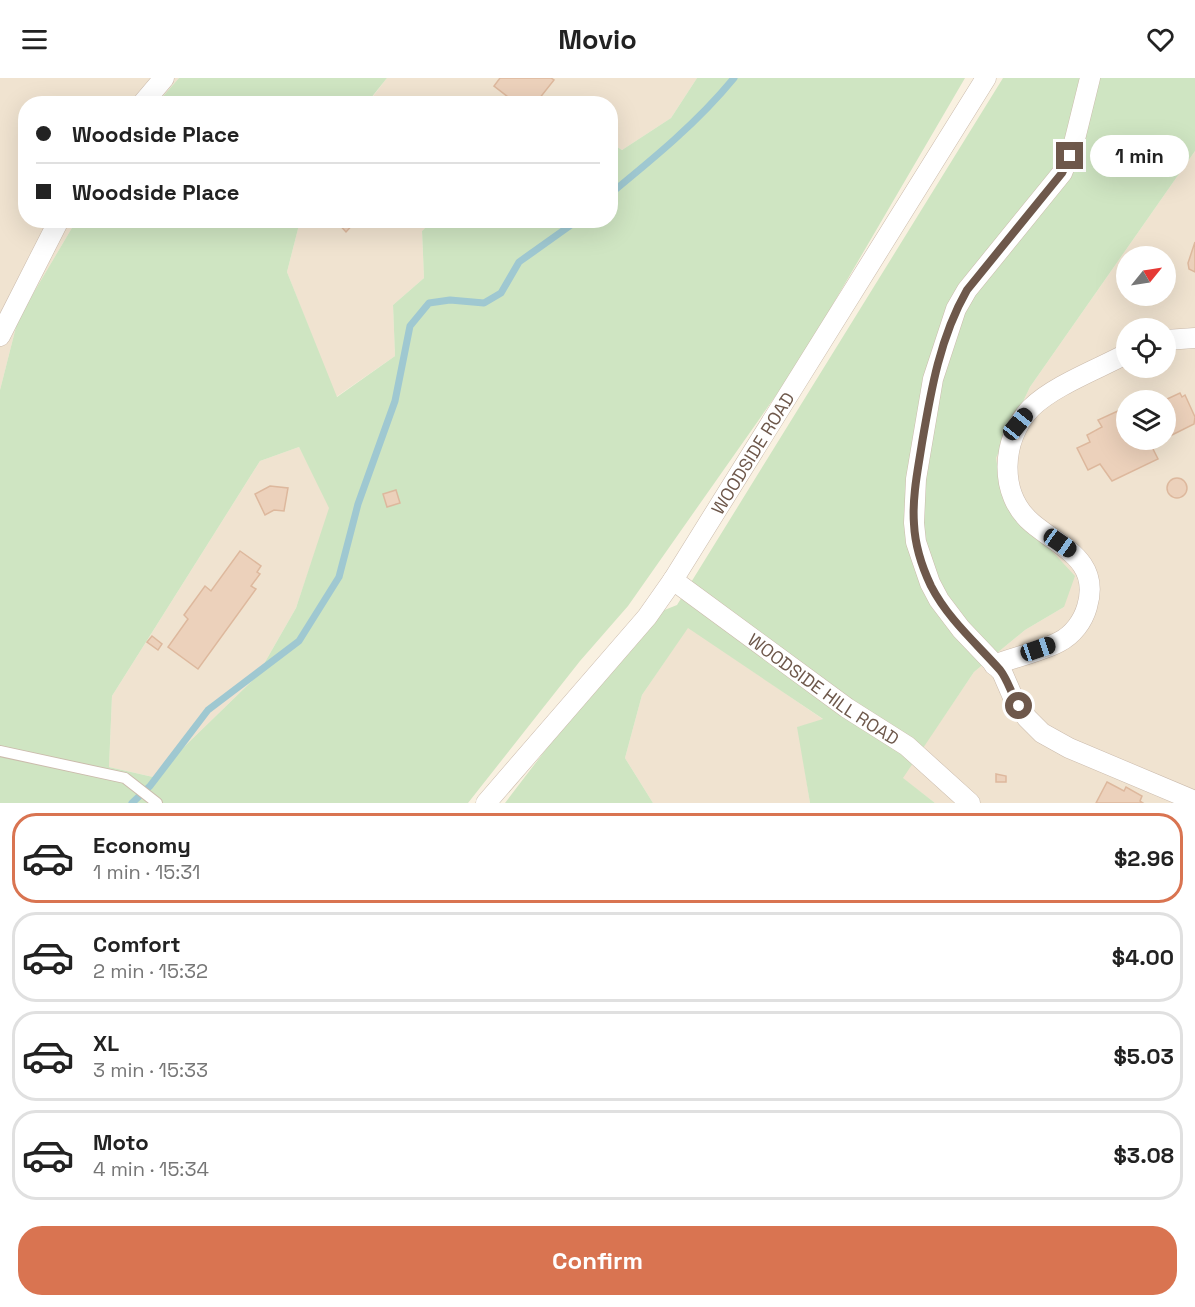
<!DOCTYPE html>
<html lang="en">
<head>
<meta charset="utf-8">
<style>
  :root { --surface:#fff; --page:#f6f6f6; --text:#222; --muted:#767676; --line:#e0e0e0; --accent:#d97451 }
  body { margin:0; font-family:"Space Grotesk",sans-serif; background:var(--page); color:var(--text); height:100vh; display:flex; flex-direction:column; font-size:22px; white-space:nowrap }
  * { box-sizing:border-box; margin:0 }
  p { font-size:20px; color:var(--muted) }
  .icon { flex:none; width:33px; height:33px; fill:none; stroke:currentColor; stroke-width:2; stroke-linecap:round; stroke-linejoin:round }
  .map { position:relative; height:725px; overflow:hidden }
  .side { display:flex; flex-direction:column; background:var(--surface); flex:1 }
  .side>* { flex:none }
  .top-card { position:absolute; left:18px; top:18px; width:600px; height:132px; border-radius:24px; box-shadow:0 6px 24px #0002; display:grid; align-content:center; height:132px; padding:0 18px; background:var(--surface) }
  .needle { width:39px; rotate:60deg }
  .tools { position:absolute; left:1116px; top:168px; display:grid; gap:12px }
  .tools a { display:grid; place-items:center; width:60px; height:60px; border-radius:50%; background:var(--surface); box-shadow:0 6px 24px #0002; font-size:30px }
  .end { position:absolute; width:27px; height:27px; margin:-14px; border:8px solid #6e584b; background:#fff; box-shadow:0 0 0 3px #fff }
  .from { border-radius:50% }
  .bubble { position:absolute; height:42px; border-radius:21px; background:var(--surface); box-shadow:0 6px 24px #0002; font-size:20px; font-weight:600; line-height:42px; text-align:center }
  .car { position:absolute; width:18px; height:36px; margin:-18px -9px; border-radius:8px; box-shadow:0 0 4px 2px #0007; background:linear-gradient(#222 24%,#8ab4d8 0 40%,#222 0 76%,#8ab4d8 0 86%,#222 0) }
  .top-card b { display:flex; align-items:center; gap:21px; height:57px; font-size:22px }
  .top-card b+b { border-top:2px solid var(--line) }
  .top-card i { width:15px; height:15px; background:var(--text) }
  ul { padding:10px 0 0; list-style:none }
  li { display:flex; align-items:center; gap:18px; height:90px; margin:0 12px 9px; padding:0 6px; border:3px solid var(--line); border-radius:24px }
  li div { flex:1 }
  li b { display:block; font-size:22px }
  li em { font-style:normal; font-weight:600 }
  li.current { border-color:var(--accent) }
  li>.icon { width:54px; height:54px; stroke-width:1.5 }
  .action { display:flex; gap:12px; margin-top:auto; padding:12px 18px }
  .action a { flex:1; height:69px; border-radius:24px; background:var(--accent); color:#fff; font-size:24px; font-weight:600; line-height:69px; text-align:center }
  header { display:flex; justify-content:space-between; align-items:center; height:78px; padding:0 18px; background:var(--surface); font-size:27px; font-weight:600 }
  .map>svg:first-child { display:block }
</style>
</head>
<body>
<header><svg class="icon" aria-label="menu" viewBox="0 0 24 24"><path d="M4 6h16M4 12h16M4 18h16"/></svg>Movio<svg class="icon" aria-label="heart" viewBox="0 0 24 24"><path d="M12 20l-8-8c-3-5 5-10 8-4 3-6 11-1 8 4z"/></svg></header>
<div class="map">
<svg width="1195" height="725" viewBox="0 0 1195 725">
  <rect width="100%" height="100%" fill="#f9f1e1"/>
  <g fill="#f0e3d0" fill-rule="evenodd">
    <polygon points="0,0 179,0 157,25 26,26 26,142 76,143 18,241 0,312"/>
    <polygon points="387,0 697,0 671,40 622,72 611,65 610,26 367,26"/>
    <path d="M1195,73v652h-260l-33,-25 72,-106 51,-42 39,-23 -32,-74 -30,-35 -6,-40 34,-71zM1126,178h40v40h-40zM1126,250h40v40h-40zM1126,322h40v40h-40z"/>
    <polygon points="300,143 432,143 422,153 424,200 393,227 395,278 336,319 287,194"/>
    <polygon points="299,369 330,430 296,530 257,598 153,699 109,689 112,618 260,383"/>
    <polygon points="688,549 824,642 798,649 810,725 653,725 625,680 642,617"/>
  </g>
  <g fill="#cfe5c2" fill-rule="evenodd">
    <polygon points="179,0 387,0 367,25 157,25"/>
    <path d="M697,0h268l-167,286 -170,242 -48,55 -112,142h-468v-413l18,-71 58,-98h224l-13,51 50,125 58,-41 -2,-51 31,-27 -2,-47 10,-10 178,-1 1,-77 11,7 49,-32zM299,369l30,61 -33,100 -39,68 -104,101 -44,-10 3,-71 148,-235z"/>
    <polygon points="1003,0 1195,0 1195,73 1030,309 996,380 1003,420 1075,498 1064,529 1025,552 974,594 903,700 935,725 810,725 797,649 823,641 688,550 642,617 625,680 653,725 505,725 647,539 677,527"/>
  </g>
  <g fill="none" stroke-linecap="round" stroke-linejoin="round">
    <g stroke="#9fc8d1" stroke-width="7">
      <path d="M610,116c44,-36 88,-72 124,-116"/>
      <polyline points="132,725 150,708 208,632 299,563 339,499 358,426 395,323 410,248 429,225 450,222 484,225 501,215 519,184 578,142"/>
    </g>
  </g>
  <g fill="#ecd1bb" stroke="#ddb89d" stroke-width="1.5">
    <polygon points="500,0 551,0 554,2 535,26 517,26 494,8"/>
    <polygon points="335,142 357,142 346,154"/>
    <polygon points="1195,164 1195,194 1189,191 1188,185"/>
    <polygon points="1180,315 1182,319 1185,317 1195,339 1194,346 1166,360 1165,322"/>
    <polygon points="1120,332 1124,339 1126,338 1126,362 1162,362 1151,367 1158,381 1112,403 1100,386 1088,392 1077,370 1090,364 1087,357 1102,349 1098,342"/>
    <circle cx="1177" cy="410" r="10"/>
    <polygon points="270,408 288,410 284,433 274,432 265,437 255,416"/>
    <polygon points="396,412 400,425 387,429 383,416"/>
    <polygon points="240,473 261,488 257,494 260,496 251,508 256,511 198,591 168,569 188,541 184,537 205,508 211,513"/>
    <polygon points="152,558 162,566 158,572 147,564"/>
    <polygon points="996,696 1006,698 1006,704 996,704"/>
    <polygon points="1107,704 1124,713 1126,709 1142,718 1140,723 1143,725 1096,725"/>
  </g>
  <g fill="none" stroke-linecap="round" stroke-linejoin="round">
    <defs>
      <polyline id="service" points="0,673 125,700 157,725"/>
      <g id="minor">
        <polyline points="1090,0 1074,65 1062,95 967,212 956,231 933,301 916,401 914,445 916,464 930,505 939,522 961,551 1002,594 1012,617 1027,640 1042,655 1069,670 1195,723"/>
        <polyline points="142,26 164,0"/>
        <polyline points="0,258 59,142"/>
        <polyline points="1166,262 1195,260"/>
        <path id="s1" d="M673,502l174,128 60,38 63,57"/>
        <path d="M994,587c21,-8 45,-13 65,-23 14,-7 24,-21 28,-35 14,-47 -27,-60 -55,-84 -34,-29 -31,-84 -1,-115 22,-22 67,-39 95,-54"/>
        <path id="s2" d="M486,725l161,-186 26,-37 313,-502"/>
      </g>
    </defs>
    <use href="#service" stroke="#cbbbac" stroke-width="12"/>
    <use href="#minor" stroke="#cbbbac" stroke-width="21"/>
    <use href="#service" stroke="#fff" stroke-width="10"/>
    <use href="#minor" stroke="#fff" stroke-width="20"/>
  </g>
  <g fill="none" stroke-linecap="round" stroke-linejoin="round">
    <path stroke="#6e584b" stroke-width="8" d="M1019,628c-7,-10 -11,-26 -19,-36 -24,-27 -52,-51 -69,-84 -9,-19 -16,-41 -17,-62 -2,-27 4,-55 8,-81 9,-53 18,-106 45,-153l95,-117 8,-17"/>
  </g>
  <g text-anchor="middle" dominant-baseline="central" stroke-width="4.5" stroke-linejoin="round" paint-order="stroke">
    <g font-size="18" fill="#6e584b" stroke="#fdf5e7">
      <text stroke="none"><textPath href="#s2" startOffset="441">WOODSIDE ROAD</textPath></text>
      <text stroke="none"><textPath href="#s1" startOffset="186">WOODSIDE HILL ROAD</textPath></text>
    </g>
  </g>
</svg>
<div class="tools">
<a><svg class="needle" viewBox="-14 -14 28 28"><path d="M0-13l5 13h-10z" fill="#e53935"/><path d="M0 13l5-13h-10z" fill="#767676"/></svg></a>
<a><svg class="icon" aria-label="locate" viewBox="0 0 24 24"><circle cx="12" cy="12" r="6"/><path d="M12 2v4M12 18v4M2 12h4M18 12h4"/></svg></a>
<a><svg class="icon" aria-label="layers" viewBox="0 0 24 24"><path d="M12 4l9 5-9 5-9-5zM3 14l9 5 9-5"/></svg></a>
</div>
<i class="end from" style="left:1019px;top:628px"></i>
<i class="end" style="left:1070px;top:78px"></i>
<div class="bubble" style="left:1090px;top:57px;width:99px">1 min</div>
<i class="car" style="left:1018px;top:346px;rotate:39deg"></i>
<i class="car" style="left:1060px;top:465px;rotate:125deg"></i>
<i class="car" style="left:1038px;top:571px;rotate:71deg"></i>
<div class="top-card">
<b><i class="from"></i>Woodside Place</b>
<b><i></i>Woodside Place</b>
</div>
</div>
<section class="side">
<ul>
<li class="current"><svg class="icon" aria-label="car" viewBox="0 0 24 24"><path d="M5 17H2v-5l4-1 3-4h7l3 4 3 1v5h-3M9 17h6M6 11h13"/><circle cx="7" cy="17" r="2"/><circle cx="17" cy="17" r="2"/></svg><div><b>Economy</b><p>1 min · 15:31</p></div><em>$2.96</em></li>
<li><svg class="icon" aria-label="car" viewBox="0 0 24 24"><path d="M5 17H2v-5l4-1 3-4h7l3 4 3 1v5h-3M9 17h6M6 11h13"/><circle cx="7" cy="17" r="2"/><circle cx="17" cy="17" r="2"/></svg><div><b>Comfort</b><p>2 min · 15:32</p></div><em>$4.00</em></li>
<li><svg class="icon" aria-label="car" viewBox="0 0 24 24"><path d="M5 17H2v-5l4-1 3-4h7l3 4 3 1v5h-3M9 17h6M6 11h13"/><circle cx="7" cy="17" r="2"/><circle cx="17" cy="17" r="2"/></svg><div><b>XL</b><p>3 min · 15:33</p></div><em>$5.03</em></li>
<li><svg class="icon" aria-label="car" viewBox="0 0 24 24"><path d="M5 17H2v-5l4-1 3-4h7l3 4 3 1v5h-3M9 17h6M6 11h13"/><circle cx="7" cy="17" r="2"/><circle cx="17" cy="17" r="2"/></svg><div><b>Moto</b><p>4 min · 15:34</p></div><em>$3.08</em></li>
</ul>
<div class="action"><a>Confirm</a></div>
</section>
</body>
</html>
